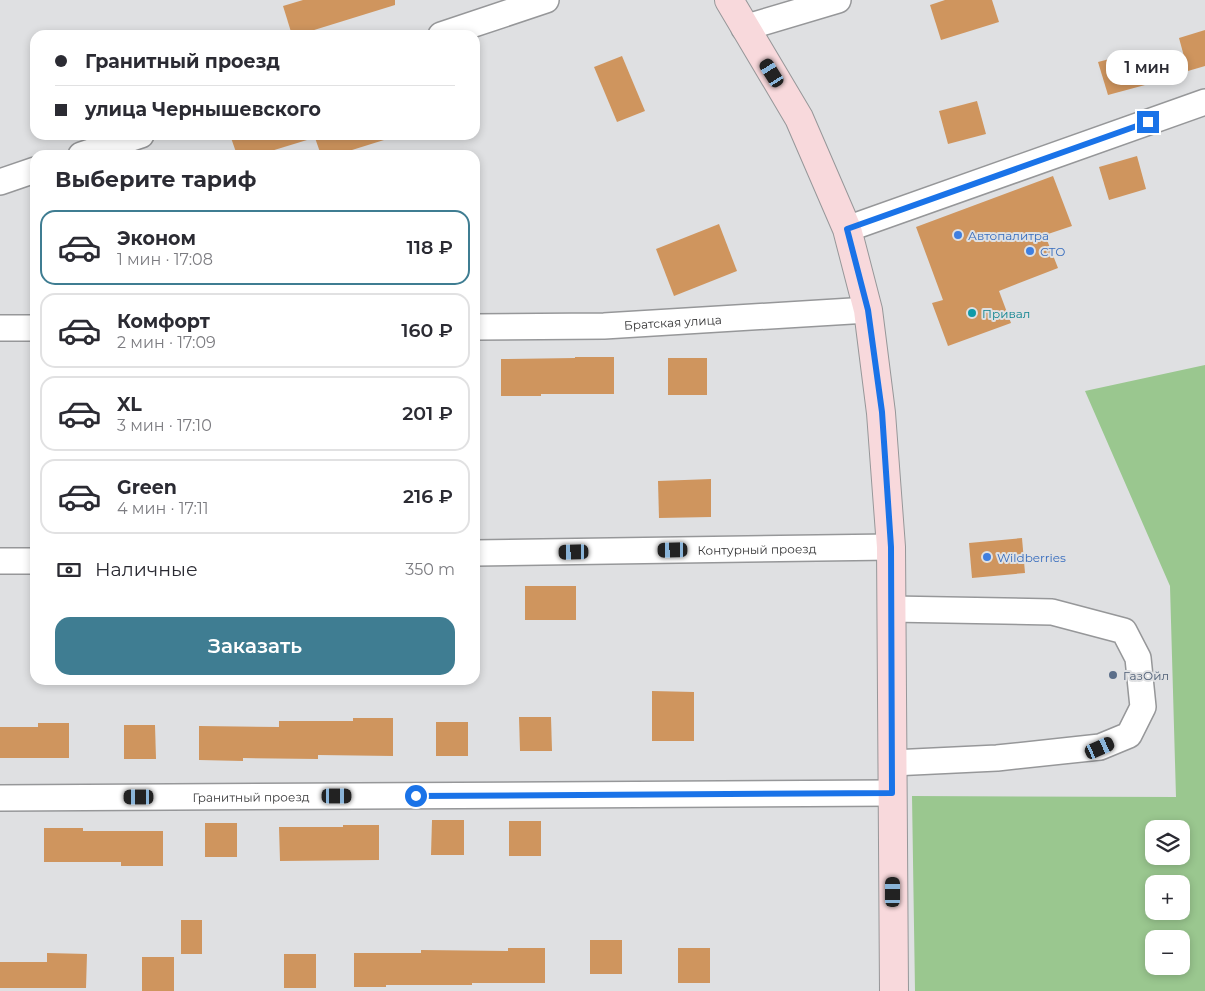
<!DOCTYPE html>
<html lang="ru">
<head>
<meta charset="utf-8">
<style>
  :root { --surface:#fff; --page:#f7f7f7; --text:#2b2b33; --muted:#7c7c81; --line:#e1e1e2; --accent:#3f7d92 }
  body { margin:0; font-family:Montserrat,sans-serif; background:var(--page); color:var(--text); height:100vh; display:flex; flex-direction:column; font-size:19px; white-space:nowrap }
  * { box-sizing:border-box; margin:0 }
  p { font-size:16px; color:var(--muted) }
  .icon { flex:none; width:28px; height:28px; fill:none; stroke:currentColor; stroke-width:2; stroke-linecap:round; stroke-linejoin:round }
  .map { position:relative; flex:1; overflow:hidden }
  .sheet { position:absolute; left:30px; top:150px; width:450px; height:535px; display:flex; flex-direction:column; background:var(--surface); border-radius:15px; box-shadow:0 2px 8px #0003 }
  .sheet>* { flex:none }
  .top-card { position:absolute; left:30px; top:30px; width:450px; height:110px; border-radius:15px; box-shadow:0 2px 8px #0003; display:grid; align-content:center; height:110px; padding:0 25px; background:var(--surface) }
  .fabs { position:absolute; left:1145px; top:820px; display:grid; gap:10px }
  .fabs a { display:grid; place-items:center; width:45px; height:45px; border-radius:10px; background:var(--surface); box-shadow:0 2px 8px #0003; font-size:25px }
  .end { position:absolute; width:22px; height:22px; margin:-11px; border:6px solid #1a73e8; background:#fff; box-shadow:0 0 0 2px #fff }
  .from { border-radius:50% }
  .bubble { position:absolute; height:35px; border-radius:15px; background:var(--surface); box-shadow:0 2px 8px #0003; font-size:16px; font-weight:600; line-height:35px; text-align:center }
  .car { position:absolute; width:15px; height:30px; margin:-15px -8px; border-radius:6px; box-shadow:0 0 4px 1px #0007; background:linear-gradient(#222 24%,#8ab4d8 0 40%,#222 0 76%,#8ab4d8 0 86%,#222 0) }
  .top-card b { display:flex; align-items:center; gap:18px; height:48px; font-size:19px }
  .top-card b+b { border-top:1px solid var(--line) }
  .top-card i { width:12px; height:12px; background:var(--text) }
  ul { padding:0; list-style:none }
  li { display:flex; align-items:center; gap:15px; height:75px; margin:0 10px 8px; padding:0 15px; border:2px solid var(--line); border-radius:15px }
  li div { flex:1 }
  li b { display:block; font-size:19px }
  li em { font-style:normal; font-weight:600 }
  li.current { border-color:var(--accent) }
  li>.icon { width:45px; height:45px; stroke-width:1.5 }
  h2 { padding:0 25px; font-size:22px; line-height:60px }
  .pay { display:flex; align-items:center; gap:12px; height:55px; padding:0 25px; font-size:19px }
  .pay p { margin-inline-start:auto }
  .primary-button { display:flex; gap:10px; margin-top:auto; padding:10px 25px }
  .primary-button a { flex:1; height:58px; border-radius:15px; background:var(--accent); color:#fff; font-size:20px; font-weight:600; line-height:58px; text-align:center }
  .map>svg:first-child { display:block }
</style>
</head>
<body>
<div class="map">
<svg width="1205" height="991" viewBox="0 0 1205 991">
  <rect width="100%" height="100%" fill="#dfe0e2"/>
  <path fill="#9ac78f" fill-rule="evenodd" d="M1205,365v626h-290l-3,-195 264,1 -6,-211 -85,-195zM1154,829h27v27h-27zM1154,884h27v27h-27zM1154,939h27v27h-27z"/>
  <g fill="#cf955e">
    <polygon points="303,0 395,0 395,5 298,35 292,35 283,6"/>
    <polygon points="945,0 992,0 999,22 941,40 930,5"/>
    <polygon points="1205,30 1205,66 1188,71 1179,38"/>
    <polygon points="1136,52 1145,85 1108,95 1098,62"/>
    <polygon points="622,56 645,111 617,122 594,67"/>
    <polygon points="977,101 986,134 948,144 939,111"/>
    <polygon points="230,135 307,135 307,140 258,155 237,155"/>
    <polygon points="314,135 384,135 384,140 336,155 321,155"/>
    <polygon points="1137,156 1146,189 1109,200 1099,167"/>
    <polygon points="1053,176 1072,226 1045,235 1058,268 999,291 1011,323 948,346 932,303 943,300 916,227"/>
    <polygon points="719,224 737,271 674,296 656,249"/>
    <polygon points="575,357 614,357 614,394 541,394 541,396 501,396 501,359 575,358"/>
    <rect x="668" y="358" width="39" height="37"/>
    <polygon points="711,479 711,517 659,518 658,481"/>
    <polygon points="1022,538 1025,573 972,578 969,543"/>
    <rect x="525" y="586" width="51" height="34"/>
    <polygon points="652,691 694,692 694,741 652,741"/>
    <polygon points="519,717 551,717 552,751 520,751"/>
    <polygon points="353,718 393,718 393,756 318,755 318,759 243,758 243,761 199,760 199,726 279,727 279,721 353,721"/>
    <rect x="436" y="722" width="32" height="34"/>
    <polygon points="38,723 69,723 69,758 0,758 0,727 38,727"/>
    <polygon points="124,725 155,725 156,759 124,759"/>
    <polygon points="432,820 464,820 464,855 431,855"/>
    <rect x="509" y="821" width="32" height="35"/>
    <rect x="205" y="823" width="32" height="34"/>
    <polygon points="343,825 379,825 379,860 280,861 279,827 343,827"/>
    <polygon points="44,828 83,828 83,831 163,831 163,866 121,866 121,862 44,862"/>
    <rect x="181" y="920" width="21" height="34"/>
    <rect x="590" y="940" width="32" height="34"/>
    <polygon points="508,948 545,948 545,983 472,983 472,985 386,985 386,987 354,987 354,953 421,953 421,950 508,951"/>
    <rect x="678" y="948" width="32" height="35"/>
    <polygon points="47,953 87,954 86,988 0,988 0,962 47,962"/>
    <rect x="284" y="954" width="32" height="34"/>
    <rect x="142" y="957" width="32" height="34"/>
  </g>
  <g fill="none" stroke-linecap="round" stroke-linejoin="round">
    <defs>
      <g id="minor">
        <polyline points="744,28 838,0"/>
        <polyline points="441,35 546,0"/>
        <polyline points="81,155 141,135"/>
        <polyline points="0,182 35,170"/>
        <polyline points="847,229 1205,102"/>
        <path id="s1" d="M475,327l129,-1 264,-16"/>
        <polyline points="0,328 35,328"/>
        <path id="s2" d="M475,553l416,-6"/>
        <polyline points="0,561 35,561"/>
        <polyline points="891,609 1052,612 1124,631 1138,658 1143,707 1129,735 1100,747 997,758 892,763"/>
        <path id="s3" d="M0,798l892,-5"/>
      </g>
      <polyline id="secondary" points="729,0 799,118 847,229 868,310 881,413 891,547 894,991"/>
    </defs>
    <use href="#minor" stroke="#969799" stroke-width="28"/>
    <use href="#secondary" stroke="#969799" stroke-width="30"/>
    <use href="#minor" stroke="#fff" stroke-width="25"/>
    <use href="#secondary" stroke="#f8d9dc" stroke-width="28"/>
  </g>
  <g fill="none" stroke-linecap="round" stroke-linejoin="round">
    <polyline stroke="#1a73e8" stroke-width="6" points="416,796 892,793 891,547 882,412 868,310 847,229 1148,122"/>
  </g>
  <g fill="#3f7fe0" stroke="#dfe0e2" stroke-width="2">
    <circle cx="958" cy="235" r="5"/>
    <circle cx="1030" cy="251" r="5"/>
    <circle cx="987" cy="557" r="5"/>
  </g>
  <circle fill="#0f9aa8" stroke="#dfe0e2" stroke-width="2" cx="972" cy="313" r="5"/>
  <circle fill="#5c6f8a" stroke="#dfe0e2" stroke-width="2" cx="1113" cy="675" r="5"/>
  <g text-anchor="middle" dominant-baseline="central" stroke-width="4" stroke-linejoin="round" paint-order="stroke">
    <g font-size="12" fill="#366cbe" stroke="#dfe0e2" text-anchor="start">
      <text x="968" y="235">Автопалитра</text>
      <text x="1040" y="251">СТО</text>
      <text x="997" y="557">Wildberries</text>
    </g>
    <g font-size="12" fill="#0d838f" stroke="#dfe0e2" text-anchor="start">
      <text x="982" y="313">Привал</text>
    </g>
    <g font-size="12" fill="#373738" stroke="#dfe0e2">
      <text stroke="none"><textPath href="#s1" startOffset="198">Братская улица</textPath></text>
      <text stroke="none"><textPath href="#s2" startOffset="282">Контурный проезд</textPath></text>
      <text stroke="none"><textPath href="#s3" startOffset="251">Гранитный проезд</textPath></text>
    </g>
    <g font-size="12" fill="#4e5e75" stroke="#dfe0e2" text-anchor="start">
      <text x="1123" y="675">ГазОйл</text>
    </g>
  </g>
</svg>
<div class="fabs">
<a><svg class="icon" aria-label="layers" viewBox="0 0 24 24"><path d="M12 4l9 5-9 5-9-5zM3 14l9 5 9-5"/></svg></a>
<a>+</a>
<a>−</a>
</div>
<i class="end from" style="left:416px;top:796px"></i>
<i class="end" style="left:1148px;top:122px"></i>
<div class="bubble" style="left:1106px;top:50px;width:82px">1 мин</div>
<i class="car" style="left:772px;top:73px;rotate:328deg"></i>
<i class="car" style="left:673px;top:550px;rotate:269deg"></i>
<i class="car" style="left:574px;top:552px;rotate:269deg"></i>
<i class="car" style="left:1100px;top:748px;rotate:66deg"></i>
<i class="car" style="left:337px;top:796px;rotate:90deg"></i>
<i class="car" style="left:139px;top:797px;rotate:270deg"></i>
<i class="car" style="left:893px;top:892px;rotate:0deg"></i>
<div class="top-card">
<b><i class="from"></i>Гранитный проезд</b>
<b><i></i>улица Чернышевского</b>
</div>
<section class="sheet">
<h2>Выберите тариф</h2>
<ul>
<li class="current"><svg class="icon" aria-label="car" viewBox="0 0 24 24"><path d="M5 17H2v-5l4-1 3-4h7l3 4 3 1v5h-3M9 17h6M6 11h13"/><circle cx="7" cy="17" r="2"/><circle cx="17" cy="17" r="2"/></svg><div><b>Эконом</b><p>1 мин · 17:08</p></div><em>118 ₽</em></li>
<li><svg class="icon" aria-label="car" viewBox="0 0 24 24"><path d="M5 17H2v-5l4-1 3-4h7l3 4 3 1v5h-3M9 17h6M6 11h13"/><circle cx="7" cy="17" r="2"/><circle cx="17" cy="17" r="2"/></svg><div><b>Комфорт</b><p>2 мин · 17:09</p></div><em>160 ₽</em></li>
<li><svg class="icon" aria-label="car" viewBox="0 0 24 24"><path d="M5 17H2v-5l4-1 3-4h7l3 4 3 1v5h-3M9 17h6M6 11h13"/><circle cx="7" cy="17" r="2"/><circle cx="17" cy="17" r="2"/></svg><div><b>XL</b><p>3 мин · 17:10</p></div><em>201 ₽</em></li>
<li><svg class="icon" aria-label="car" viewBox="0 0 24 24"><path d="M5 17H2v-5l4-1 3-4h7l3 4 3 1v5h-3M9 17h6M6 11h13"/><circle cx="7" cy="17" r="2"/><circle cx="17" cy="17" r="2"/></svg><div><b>Green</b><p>4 мин · 17:11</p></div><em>216 ₽</em></li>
</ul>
<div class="pay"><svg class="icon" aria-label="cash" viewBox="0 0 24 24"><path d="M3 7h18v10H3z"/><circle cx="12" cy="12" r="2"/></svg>Наличные<p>350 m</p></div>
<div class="primary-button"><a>Заказать</a></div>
</section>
</div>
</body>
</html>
